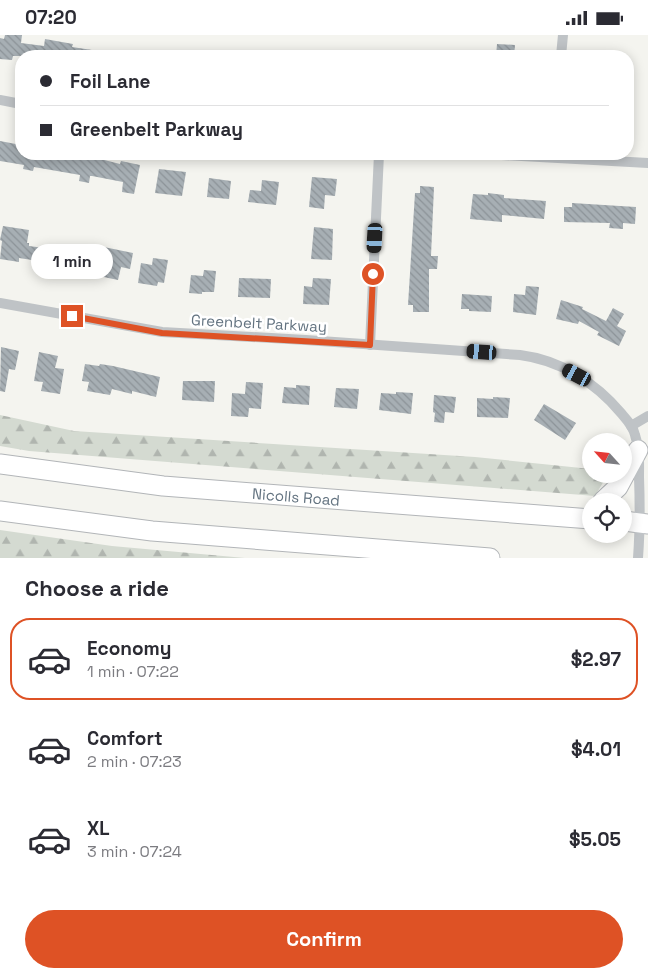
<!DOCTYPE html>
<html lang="en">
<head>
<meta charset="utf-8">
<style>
  :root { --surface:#fff; --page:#f7f7f7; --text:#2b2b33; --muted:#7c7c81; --line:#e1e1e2; --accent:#de5225 }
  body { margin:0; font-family:"Space Grotesk",sans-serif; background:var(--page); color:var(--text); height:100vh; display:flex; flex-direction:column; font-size:19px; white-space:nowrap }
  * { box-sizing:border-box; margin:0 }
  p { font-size:16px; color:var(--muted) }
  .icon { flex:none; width:28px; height:28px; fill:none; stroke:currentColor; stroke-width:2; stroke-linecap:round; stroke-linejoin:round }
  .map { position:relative; height:523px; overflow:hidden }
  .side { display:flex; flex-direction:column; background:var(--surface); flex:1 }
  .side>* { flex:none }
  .guide { position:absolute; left:15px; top:15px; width:619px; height:110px; border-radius:20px; box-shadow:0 2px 12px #0003; display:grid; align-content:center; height:110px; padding:0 25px; background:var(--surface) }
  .needle { width:32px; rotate:297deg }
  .fabs { position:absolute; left:582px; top:398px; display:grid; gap:10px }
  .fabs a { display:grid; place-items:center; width:50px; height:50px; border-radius:50%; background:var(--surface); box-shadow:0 2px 12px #0003; font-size:25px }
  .end { position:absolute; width:22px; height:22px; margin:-11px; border:6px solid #de5225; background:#fff; box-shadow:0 0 0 2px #fff }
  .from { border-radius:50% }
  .bubble { position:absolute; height:35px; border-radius:18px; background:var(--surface); box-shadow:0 2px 12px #0003; font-size:16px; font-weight:600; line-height:35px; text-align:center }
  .car { position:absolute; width:15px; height:30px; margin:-15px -8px; border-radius:6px; box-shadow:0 0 4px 1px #0007; background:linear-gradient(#222 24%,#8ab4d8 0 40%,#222 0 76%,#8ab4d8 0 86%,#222 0) }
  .guide b { display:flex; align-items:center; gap:18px; height:48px; font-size:19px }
  .guide b+b { border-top:1px solid var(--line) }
  .guide i { width:12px; height:12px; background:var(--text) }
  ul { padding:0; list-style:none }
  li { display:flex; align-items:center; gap:15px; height:82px; margin:0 10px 8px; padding:0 15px; border:2px solid transparent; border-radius:20px }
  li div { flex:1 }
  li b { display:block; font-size:19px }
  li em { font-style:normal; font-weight:600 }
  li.current { border-color:var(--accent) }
  li>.icon { width:45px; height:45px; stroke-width:1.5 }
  h2 { padding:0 25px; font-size:22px; line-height:60px }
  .cta { display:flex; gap:10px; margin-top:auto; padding:10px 25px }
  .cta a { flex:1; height:58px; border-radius:30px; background:var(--accent); color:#fff; font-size:20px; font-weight:600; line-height:58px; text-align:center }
  .status { display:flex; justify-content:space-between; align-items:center; height:35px; padding:0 25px; background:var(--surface); direction:ltr }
  .status svg { height:14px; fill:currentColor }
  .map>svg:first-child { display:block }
</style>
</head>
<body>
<div class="status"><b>07:20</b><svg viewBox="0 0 49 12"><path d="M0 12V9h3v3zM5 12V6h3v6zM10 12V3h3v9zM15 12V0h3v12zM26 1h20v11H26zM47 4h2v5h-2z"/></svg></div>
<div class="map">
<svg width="648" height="523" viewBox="0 0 648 523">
  <defs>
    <pattern id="forest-firs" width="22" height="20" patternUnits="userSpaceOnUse" patternTransform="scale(1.25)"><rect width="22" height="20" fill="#d4dad1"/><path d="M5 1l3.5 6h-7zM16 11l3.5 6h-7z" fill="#b0b5af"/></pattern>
    <pattern id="building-back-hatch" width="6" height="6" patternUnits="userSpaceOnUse" patternTransform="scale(1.25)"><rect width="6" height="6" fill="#a7afb4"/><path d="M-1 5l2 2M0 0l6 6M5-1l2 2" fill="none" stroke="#8c9398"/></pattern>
  </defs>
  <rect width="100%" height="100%" fill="#f4f4ef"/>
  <g fill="url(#forest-firs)">
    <polygon points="0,380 74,396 475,422 591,434 591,439 608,439 595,461 29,416 0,411"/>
    <polygon points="0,495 112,511 245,523 0,523"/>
  </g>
  <g fill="url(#building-back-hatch)">
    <polygon points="5,0 22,0 21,8 44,11 45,4 73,9 72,12 92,15 92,21 13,21 12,25 0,24 0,3 4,4"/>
    <polygon points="497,9 515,10 514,21 496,21"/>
    <polygon points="0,106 21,110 21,119 67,119 81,122 81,119 120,129 121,126 140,130 134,159 122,157 123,147 92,141 90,141 89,148 79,146 80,140 34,132 33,136 23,134 24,130 0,126"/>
    <polygon points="159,134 186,137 182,161 155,158"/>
    <polygon points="312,142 337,144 335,161 325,160 324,174 309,172"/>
    <polygon points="209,143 231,146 229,164 207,162"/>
    <polygon points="262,145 279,147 276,170 248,167 250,155 261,156"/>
    <polygon points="420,151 434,152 431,221 438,221 437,234 429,234 429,277 413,277 413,270 408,270 415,158 420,158"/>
    <polygon points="488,158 504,160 504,163 546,166 544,184 502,180 502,187 470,184 473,159 488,160"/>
    <polygon points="572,168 636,172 635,189 623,188 623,194 609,193 610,188 564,187 564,172 572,172"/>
    <polygon points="3,191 29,195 27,208 29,208 29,211 97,220 99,211 133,218 130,234 121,232 118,245 99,241 100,237 75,231 74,237 44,233 45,227 19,223 19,227 0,224 2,206 0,205"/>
    <polygon points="314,192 333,194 332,225 311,224"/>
    <polygon points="153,223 168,225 164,248 158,247 157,251 138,248 141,228 152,230"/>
    <polygon points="204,235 216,236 214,257 202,257 202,259 189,258 191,240 203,241"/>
    <polygon points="239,243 271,244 270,263 238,262"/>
    <polygon points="313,243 331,244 329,270 303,269 304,251 312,252"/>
    <polygon points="526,251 539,252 536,280 513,277 514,259 525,260"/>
    <polygon points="462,259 492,261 491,277 469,276 469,274 461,274"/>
    <polygon points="561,265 583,272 582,274 606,286 613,273 624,279 617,291 626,296 619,311 597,300 599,297 579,286 578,289 556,284"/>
    <polygon points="1,312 19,316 15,335 9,334 5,357 0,356"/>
    <polygon points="39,317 58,321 55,333 64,334 60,359 41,356 43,347 34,346"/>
    <polygon points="85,329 99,331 100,329 113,331 160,342 156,362 132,356 132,359 112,354 110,360 87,356 89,347 82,346"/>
    <polygon points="183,346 215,346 214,367 182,365"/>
    <polygon points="246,347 263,348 261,374 249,373 248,382 231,381 232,358 245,359"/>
    <polygon points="296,350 310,351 309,370 282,368 284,352 296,353"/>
    <polygon points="336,353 359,354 357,374 334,372"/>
    <polygon points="396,357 413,358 411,379 379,375 381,358 396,359"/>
    <polygon points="434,360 456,362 454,378 445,377 444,388 434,387 435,378 433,377"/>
    <polygon points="493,362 510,363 508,383 477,382 477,363 493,364"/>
    <polygon points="544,369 576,388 565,405 534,385"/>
  </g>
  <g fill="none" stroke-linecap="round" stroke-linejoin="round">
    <defs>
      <g id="highway">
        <path id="s1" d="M0,429l163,22 428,33"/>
        <polyline points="603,466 618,452 638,415"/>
        <polyline points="0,476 152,496 490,523"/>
        <polyline points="624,486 648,489"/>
      </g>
    </defs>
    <use href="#highway" stroke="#b2b5b8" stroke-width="21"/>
    <g stroke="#bfc3c6" stroke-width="10">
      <polyline points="561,21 563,0"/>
      <polyline points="0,65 21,69"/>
      <polyline points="485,119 648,128"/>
      <path d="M0,268l162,29 144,8 214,15c40,5 75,27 101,58 6,7 12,13 14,22 5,14 4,28 4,42 1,27 1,54 -1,81"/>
      <polyline points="370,310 379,119"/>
      <polyline points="631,391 648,381"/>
    </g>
    <use href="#highway" stroke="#fff" stroke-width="19"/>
  </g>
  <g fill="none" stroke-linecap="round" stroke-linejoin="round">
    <polyline stroke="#de5225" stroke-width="6" points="72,281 162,298 370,310 373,239"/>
  </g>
  <g text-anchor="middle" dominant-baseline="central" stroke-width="5" stroke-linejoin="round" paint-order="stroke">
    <g font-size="15" fill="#637380" stroke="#fff">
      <text transform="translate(259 288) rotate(3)">Greenbelt Parkway</text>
      <text stroke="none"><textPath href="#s1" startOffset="298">Nicolls Road</textPath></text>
    </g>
  </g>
</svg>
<div class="fabs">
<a><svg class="needle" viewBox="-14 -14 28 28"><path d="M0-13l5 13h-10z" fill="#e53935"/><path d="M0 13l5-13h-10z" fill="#7c7c81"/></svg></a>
<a><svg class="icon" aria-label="locate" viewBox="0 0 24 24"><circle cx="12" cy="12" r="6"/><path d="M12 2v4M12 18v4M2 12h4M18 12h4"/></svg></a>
</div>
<i class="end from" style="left:373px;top:239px"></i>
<i class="end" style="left:72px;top:281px"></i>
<div class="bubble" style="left:31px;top:209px;width:82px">1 min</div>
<i class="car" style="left:375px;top:203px;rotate:183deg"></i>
<i class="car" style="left:482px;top:317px;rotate:274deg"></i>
<i class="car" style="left:577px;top:340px;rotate:298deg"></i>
<div class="guide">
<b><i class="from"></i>Foil Lane</b>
<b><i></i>Greenbelt Parkway</b>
</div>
</div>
<section class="side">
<h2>Choose a ride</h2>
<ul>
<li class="current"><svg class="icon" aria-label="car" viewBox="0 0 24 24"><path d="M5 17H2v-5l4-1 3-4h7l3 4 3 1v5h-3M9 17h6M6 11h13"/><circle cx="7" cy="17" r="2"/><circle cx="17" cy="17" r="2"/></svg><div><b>Economy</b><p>1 min · 07:22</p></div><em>$2.97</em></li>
<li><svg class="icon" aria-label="car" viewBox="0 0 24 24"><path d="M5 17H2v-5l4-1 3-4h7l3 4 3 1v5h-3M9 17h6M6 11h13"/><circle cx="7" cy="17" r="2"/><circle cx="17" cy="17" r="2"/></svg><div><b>Comfort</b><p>2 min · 07:23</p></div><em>$4.01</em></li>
<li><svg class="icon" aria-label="car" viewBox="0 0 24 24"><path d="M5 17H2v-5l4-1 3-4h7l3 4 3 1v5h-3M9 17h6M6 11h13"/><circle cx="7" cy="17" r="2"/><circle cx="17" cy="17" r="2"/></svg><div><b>XL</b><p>3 min · 07:24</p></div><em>$5.05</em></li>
</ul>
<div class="cta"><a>Confirm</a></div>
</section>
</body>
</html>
